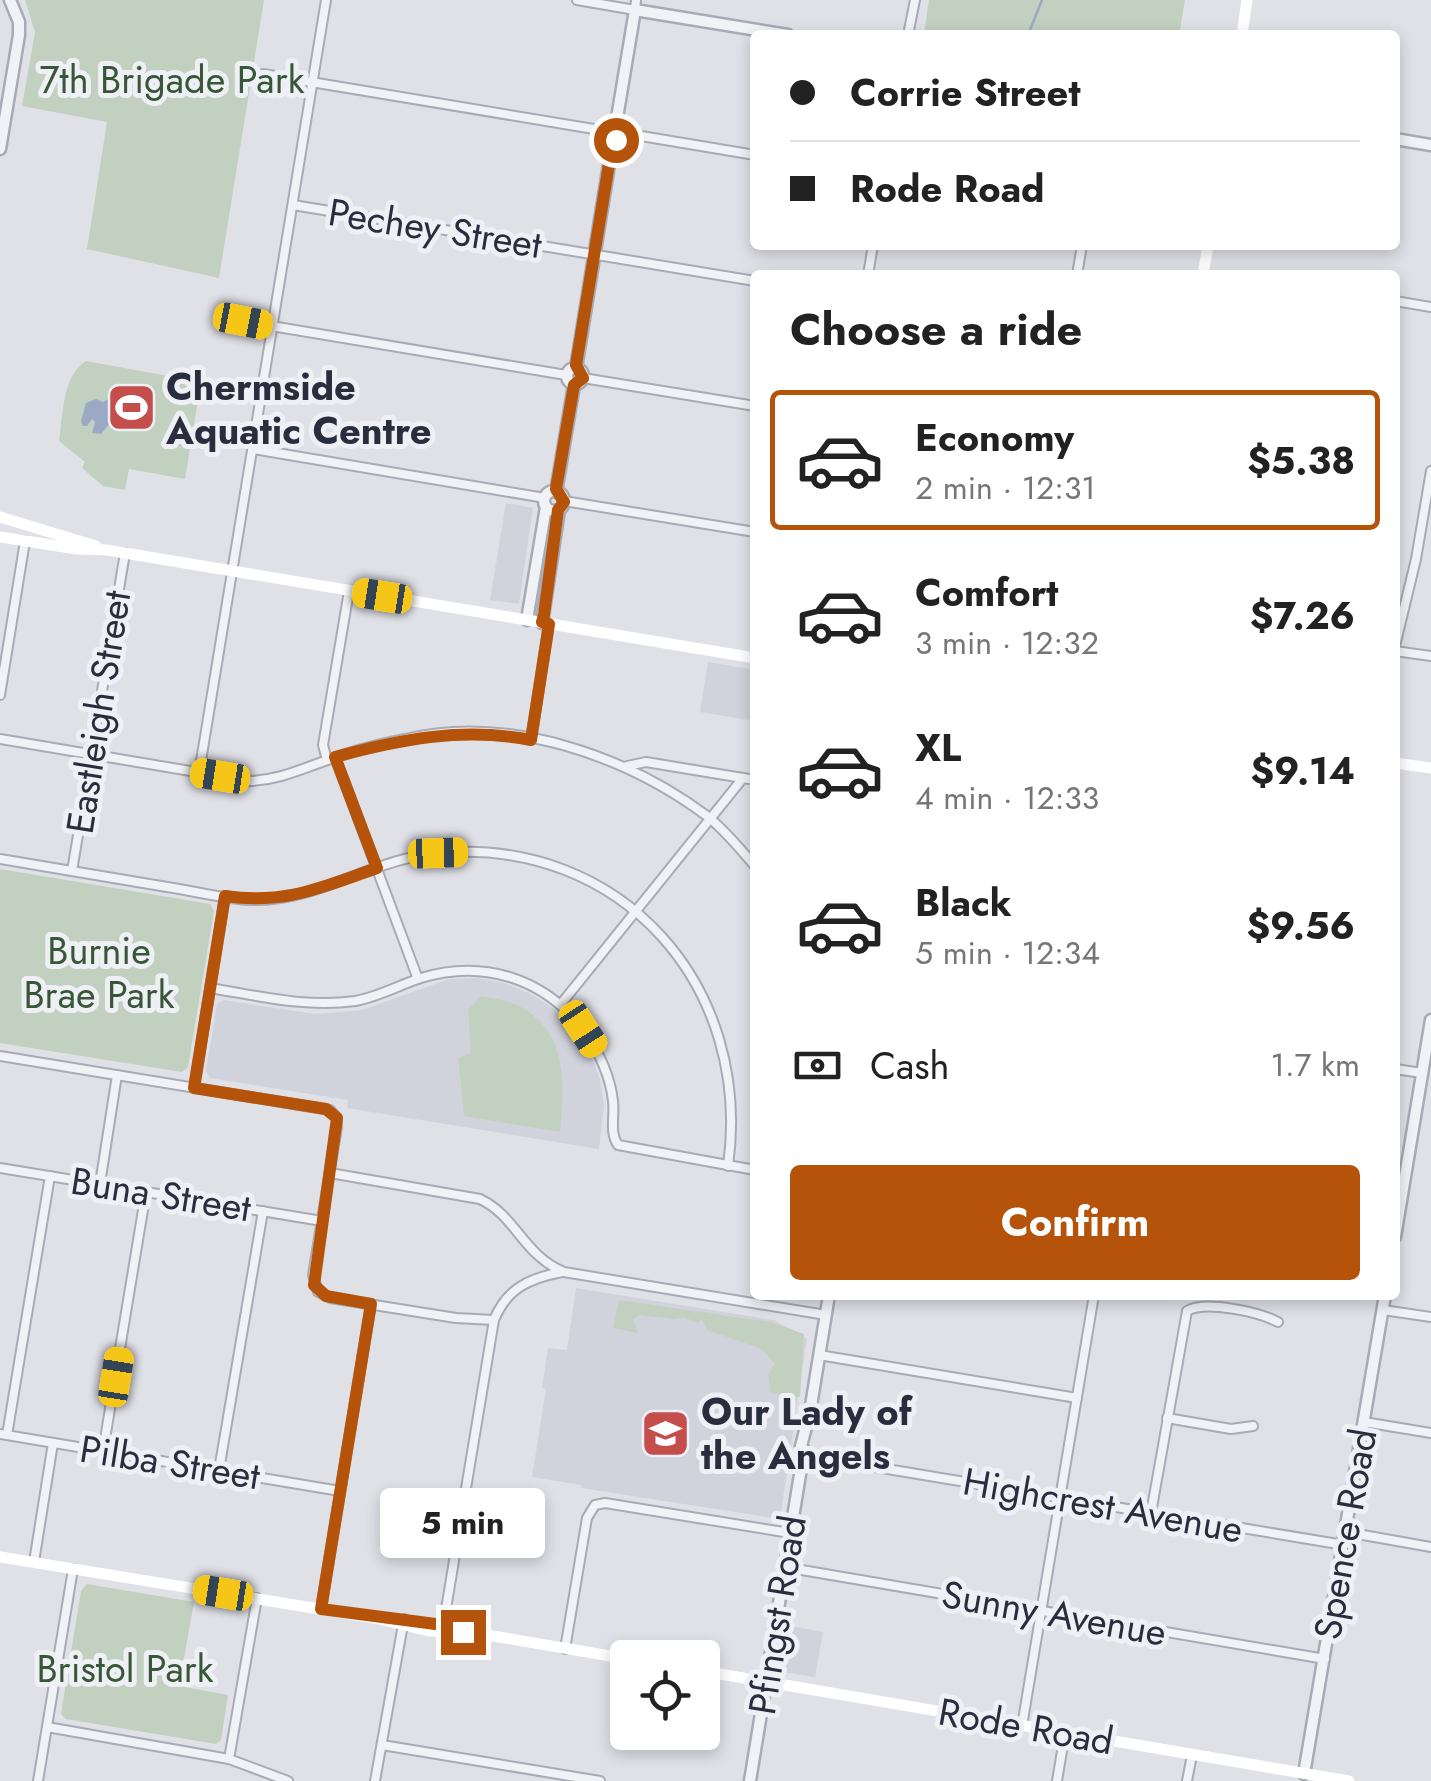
<!DOCTYPE html>
<html lang="en">
<head>
<meta charset="utf-8">
<style>
  :root { --surface:#fff; --page:#f6f6f6; --text:#222; --muted:#767676; --line:#e0e0e0; --accent:#b45309 }
  body { margin:0; font-family:Jost,sans-serif; background:var(--page); color:var(--text); height:100vh; display:flex; flex-direction:column; font-size:38px; white-space:nowrap }
  * { box-sizing:border-box; margin:0 }
  p { font-size:32px; color:var(--muted) }
  .icon { flex:none; width:55px; height:55px; fill:none; stroke:currentColor; stroke-width:2; stroke-linecap:round; stroke-linejoin:round }
  .map { position:relative; flex:1; overflow:hidden }
  .drawer { position:absolute; left:750px; top:270px; width:650px; height:1030px; display:flex; flex-direction:column; background:var(--surface); border-radius:10px; box-shadow:0 5px 15px #0003 }
  .drawer>* { flex:none }
  .top-card { position:absolute; left:750px; top:30px; width:650px; height:220px; border-radius:10px; box-shadow:0 5px 15px #0003; display:grid; align-content:center; height:220px; padding:0 40px; background:var(--surface) }
  .fabs { position:absolute; left:610px; top:1640px; display:grid; gap:20px }
  .fabs a { display:grid; place-items:center; width:110px; height:110px; border-radius:10px; background:var(--surface); box-shadow:0 5px 15px #0003; font-size:50px }
  .end { position:absolute; width:45px; height:45px; margin:-22px; border:12px solid #b45309; background:#fff; box-shadow:0 0 0 5px #fff }
  .from { border-radius:50% }
  .bubble { position:absolute; height:70px; border-radius:10px; background:var(--surface); box-shadow:0 5px 15px #0003; font-size:32px; font-weight:700; line-height:70px; text-align:center }
  .car { position:absolute; width:30px; height:60px; margin:-30px -15px; border-radius:12px; box-shadow:0 0 8px 2px #0007; background:linear-gradient(#f5c518 24%,#345 0 40%,#f5c518 0 76%,#345 0 86%,#f5c518 0) }
  .top-card b { display:flex; align-items:center; gap:35px; height:95px; font-size:38px }
  .top-card b+b { border-top:2px solid var(--line) }
  .top-card i { width:25px; height:25px; background:var(--text) }
  ul { padding:0; list-style:none }
  li { display:flex; align-items:center; gap:30px; height:140px; margin:0 20px 15px; padding:0 20px; border:5px solid transparent; border-radius:10px }
  li div { flex:1 }
  li b { display:block; font-size:38px }
  li em { font-style:normal; font-weight:700 }
  li.on { border-color:var(--accent) }
  li>.icon { width:90px; height:90px; stroke-width:1.5 }
  h2 { padding:0 40px; font-size:45px; line-height:120px }
  .pay { display:flex; align-items:center; gap:25px; height:110px; padding:0 40px; font-size:38px }
  .pay p { margin-inline-start:auto }
  .action { display:flex; gap:20px; margin-top:auto; padding:20px 40px }
  .action a { flex:1; height:115px; border-radius:10px; background:var(--accent); color:#fff; font-size:40px; font-weight:700; line-height:115px; text-align:center }
  .map>svg:first-child { display:block }
</style>
</head>
<body>
<div class="map">
<svg width="1431" height="1781" viewBox="0 0 1431 1781">
  <rect width="100%" height="100%" fill="#dfe1e7"/>
  <g fill="#d1d3dc">
    <polygon points="506,503 533,508 519,604 490,600"/>
    <polygon points="708,662 755,670 755,721 700,712"/>
    <polygon points="477,978 504,983 531,994 554,1009 575,1030 590,1053 600,1079 604,1106 599,1149 347,1108 348,1100 210,1078 206,1071 217,1004 223,1000 315,1014 362,1010 449,979"/>
    <polygon points="576,1288 774,1320 807,1338 780,1519 581,1488 581,1485 532,1477 546,1389 542,1388 548,1348 567,1350"/>
    <polygon points="786,1625 823,1632 815,1677 783,1672 780,1666"/>
  </g>
  <g fill="#c2d0c0">
    <polygon points="25,0 264,0 219,278 87,249 107,122 22,106 35,32"/>
    <polygon points="929,0 1185,0 1179,35 924,35"/>
    <path d="M86,361l115,21 -16,97 -56,-10 -4,21 -22,-4 -21,-18 3,-6 -26,-21c4,-25 3,-65 27,-80z"/>
    <polygon points="0,869 210,904 214,911 188,1067 182,1072 0,1043"/>
    <path d="M481,996c12,3 28,4 38,10 50,27 45,77 41,126l-96,-16 -6,-58 13,-5 -3,-43z"/>
    <polygon points="619,1300 770,1322 804,1334 800,1397 770,1392 768,1374 775,1364 762,1349 707,1330 702,1320 697,1323 684,1317 674,1319 639,1315 633,1320 638,1333 613,1328"/>
    <polygon points="87,1584 194,1602 179,1686 228,1695 221,1740 216,1744 66,1719 61,1714 81,1591"/>
  </g>
  <polygon fill="#9ca9c5" points="121,392 124,406 101,434 92,433 95,422 92,419 87,426 83,426 81,421 86,403 96,399 103,402"/>
  <g fill="none" stroke-linecap="round" stroke-linejoin="round">
    <polyline stroke="#9ca9c5" stroke-width="2.5" points="1028,35 1042,0"/>
    <defs>
      <g id="minor">
        <polyline points="577,0 635,10 636,0"/>
        <polyline points="908,35 915,0"/>
        <polyline points="263,74 606,131"/>
        <polyline points="623,133 755,155"/>
        <polyline points="293,205 755,281"/>
        <polyline points="868,275 873,245"/>
        <polyline points="1077,275 1082,245"/>
        <polyline points="1395,301 1431,307"/>
        <polyline points="223,318 566,375"/>
        <polyline points="583,378 755,406"/>
        <polyline points="253,449 545,498"/>
        <polyline points="564,501 755,532"/>
        <polyline points="1395,646 1416,559 1431,471"/>
        <polyline points="1395,651 1431,656"/>
        <polyline points="0,695 25,541"/>
        <path d="M0,739l250,42c30,-1 53,-13 81,-22 24,-9 49,-15 74,-20 102,-25 220,16 302,77 18,14 33,33 48,50"/>
        <polyline points="531,739 549,624"/>
        <polyline points="335,757 418,979"/>
        <polyline points="327,760 323,745 349,591"/>
        <polyline points="627,766 646,762 755,780"/>
        <polyline points="199,773 326,0"/>
        <path d="M0,859c58,10 115,19 173,29 26,4 55,12 82,12 65,0 120,-42 184,-47 183,-16 314,134 289,313"/>
        <polyline points="72,871 125,553"/>
        <path d="M210,988c49,8 96,20 145,13 23,-4 44,-16 66,-23 62,-19 124,0 163,53 15,21 26,44 29,70 2,15 -4,31 5,44l137,25"/>
        <polyline points="561,1004 743,778"/>
        <polyline points="0,1056 330,1110 337,1118 337,1127 313,1275 318,1292 330,1298 456,1318 494,1320"/>
        <polyline points="1395,1069 1422,1073"/>
        <polyline points="194,1088 225,896"/>
        <polyline points="0,1168 322,1221"/>
        <path d="M330,1173l150,26c36,17 43,56 84,73l262,43"/>
        <polyline points="100,1184 117,1075"/>
        <polyline points="1383,1310 1431,1317"/>
        <polyline points="819,1355 1077,1398"/>
        <polyline points="1167,1418 1231,1429 1253,1426"/>
        <polyline points="1364,1422 1431,1433"/>
        <polyline points="0,1434 340,1491"/>
        <polyline points="7,1435 50,1176"/>
        <polyline points="103,1451 146,1192"/>
        <polyline points="803,1455 1344,1545"/>
        <polyline points="219,1470 263,1211"/>
        <path d="M1151,1513l36,-202c18,-11 72,1 91,11"/>
        <polyline points="1346,1532 1431,1547"/>
        <polyline points="34,1562 53,1443"/>
        <polyline points="784,1567 1325,1659"/>
        <polyline points="321,1609 371,1304"/>
        <path d="M442,1633l52,-313c13,-32 36,-42 68,-48"/>
        <polyline points="565,1649 587,1518 595,1505 605,1503 790,1533"/>
        <polyline points="1022,1726 1094,1295"/>
        <polyline points="47,1727 229,1759 288,1781"/>
        <polyline points="382,1745 600,1781"/>
        <polyline points="229,1759 257,1598"/>
        <polyline points="38,1781 73,1569"/>
        <polyline points="375,1781 404,1619"/>
        <polyline points="1057,1781 1065,1733"/>
        <polyline points="1187,1781 1192,1755"/>
      </g>
      <g id="tertiary">
        <circle cx="615" cy="132" r="9"/>
        <polyline points="616,124 635,10 788,35"/>
        <polyline points="1395,139 1431,145"/>
        <polyline points="0,149 19,35 19,22 10,0"/>
        <circle cx="575" cy="376" r="8"/>
        <polyline points="576,368 613,140"/>
        <circle cx="554" cy="501" r="10"/>
        <polyline points="556,492 574,385"/>
        <polyline points="527,620 546,507"/>
        <polyline points="542,623 559,510"/>
        <polyline points="1395,1237 1431,1020"/>
        <polyline points="1304,1774 1385,1295"/>
        <polyline points="750,1781 804,1450 801,1446 810,1412 829,1295"/>
      </g>
    </defs>
    <use href="#minor" stroke="#a8abb4" stroke-width="12"/>
    <use href="#tertiary" stroke="#a8abb4" stroke-width="15"/>
    <use href="#minor" stroke="#f1f2f6" stroke-width="8"/>
    <use href="#tertiary" stroke="#f1f2f6" stroke-width="10"/>
    <g stroke="#fff" stroke-width="11">
      <polyline points="1242,35 1247,0"/>
      <polyline points="1203,275 1208,245"/>
      <polyline points="0,517 96,546"/>
      <polyline points="0,537 77,549 107,550 755,658"/>
      <polyline points="1395,763 1431,768"/>
      <polyline points="0,1557 380,1619 429,1631 463,1632"/>
      <polyline points="458,1630 628,1659"/>
      <polyline points="702,1671 1349,1781"/>
    </g>
  </g>
  <g fill="none" stroke-linecap="round" stroke-linejoin="round">
    <path stroke="#b45309" stroke-width="12" d="M463,1632l-20,-7 -122,-16 50,-305 -45,-8 -12,-11 23,-167 -11,-9 -132,-21 31,-192c60,9 97,-9 152,-28l-42,-111c66,-18 128,-30 196,-17l18,-116 -7,-2 2,-7 14,-105 6,-8 -8,-13 18,-104 9,-7 -7,-13 37,-225h3"/>
  </g>
  <defs>
    <symbol id="stadium-square" viewBox="-11 -11 22 22"><rect x="-9" y="-9" width="18" height="18" rx="4" fill="#c44e4c" stroke="#eef0f5"/><path d="M0-5a6.5 5 0 1 0 0 10a6.5 5 0 1 0 0-10ZM-3.5-1.8h7v3.6h-7Z" fill="#fff"/></symbol>
    <symbol id="school-square" viewBox="-11 -11 22 22"><rect x="-9" y="-9" width="18" height="18" rx="4" fill="#c44e4c" stroke="#eef0f5"/><path d="M0-5L7-2L0 1L-7-2ZM-4 1L0 2.5L4 1V4Q0 6-4 4Z" fill="#fff"/></symbol>
  </defs>
  <g fill-rule="evenodd">
    <use href="#stadium-square" x="104" y="380" width="55" height="55"/>
    <use href="#school-square" x="638" y="1406" width="55" height="55"/>
  </g>
  <g text-anchor="middle" dominant-baseline="central" stroke-width="10" stroke-linejoin="round" paint-order="stroke">
    <g font-size="38" fill="#385737" stroke="#eef0f5">
      <text x="172" y="79">7th Brigade Park</text>
      <text x="99" y="950">Burnie<tspan x="99" dy="44">Brae Park</tspan></text>
      <text x="125" y="1668">Bristol Park</text>
    </g>
    <g font-size="38" fill="#292d3d" stroke="#eef0f5">
      <text transform="translate(435 228) rotate(9)">Pechey Street</text>
      <text transform="translate(98 712) rotate(-81)">Eastleigh Street</text>
      <text transform="translate(161 1194) rotate(9)">Buna Street</text>
      <text transform="translate(170 1462) rotate(9)">Pilba Street</text>
      <text transform="translate(1103 1505) rotate(10)">Highcrest Avenue</text>
      <text transform="translate(1345 1534) rotate(-80)">Spence Road</text>
      <text transform="translate(1054 1613) rotate(10)">Sunny Avenue</text>
      <text transform="translate(777 1615) rotate(-81)">Pfingst Road</text>
      <text transform="translate(1026 1726) rotate(10)">Rode Road</text>
    </g>
    <g font-size="38" font-weight="bold" fill="#292d3d" stroke="#eef0f5" text-anchor="start">
      <text x="166" y="386">Chermside<tspan x="166" dy="44">Aquatic Centre</tspan></text>
      <text x="701" y="1411">Our Lady of<tspan x="701" dy="44">the Angels</tspan></text>
    </g>
  </g>
</svg>
<div class="fabs">
<a><svg class="icon" aria-label="locate" viewBox="0 0 24 24"><circle cx="12" cy="12" r="6"/><path d="M12 2v4M12 18v4M2 12h4M18 12h4"/></svg></a>
</div>
<i class="end from" style="left:616px;top:140px"></i>
<i class="end" style="left:463px;top:1632px"></i>
<div class="bubble" style="left:380px;top:1488px;width:165px">5 min</div>
<i class="car" style="left:243px;top:321px;rotate:101deg"></i>
<i class="car" style="left:382px;top:596px;rotate:279deg"></i>
<i class="car" style="left:220px;top:776px;rotate:279deg"></i>
<i class="car" style="left:438px;top:853px;rotate:88deg"></i>
<i class="car" style="left:583px;top:1029px;rotate:147deg"></i>
<i class="car" style="left:116px;top:1377px;rotate:9deg"></i>
<i class="car" style="left:223px;top:1593px;rotate:279deg"></i>
<div class="top-card">
<b><i class="from"></i>Corrie Street</b>
<b><i></i>Rode Road</b>
</div>
<section class="drawer">
<h2>Choose a ride</h2>
<ul>
<li class="on"><svg class="icon" aria-label="car" viewBox="0 0 24 24"><path d="M5 17H2v-5l4-1 3-4h7l3 4 3 1v5h-3M9 17h6M6 11h13"/><circle cx="7" cy="17" r="2"/><circle cx="17" cy="17" r="2"/></svg><div><b>Economy</b><p>2 min · 12:31</p></div><em>$5.38</em></li>
<li><svg class="icon" aria-label="car" viewBox="0 0 24 24"><path d="M5 17H2v-5l4-1 3-4h7l3 4 3 1v5h-3M9 17h6M6 11h13"/><circle cx="7" cy="17" r="2"/><circle cx="17" cy="17" r="2"/></svg><div><b>Comfort</b><p>3 min · 12:32</p></div><em>$7.26</em></li>
<li><svg class="icon" aria-label="car" viewBox="0 0 24 24"><path d="M5 17H2v-5l4-1 3-4h7l3 4 3 1v5h-3M9 17h6M6 11h13"/><circle cx="7" cy="17" r="2"/><circle cx="17" cy="17" r="2"/></svg><div><b>XL</b><p>4 min · 12:33</p></div><em>$9.14</em></li>
<li><svg class="icon" aria-label="car" viewBox="0 0 24 24"><path d="M5 17H2v-5l4-1 3-4h7l3 4 3 1v5h-3M9 17h6M6 11h13"/><circle cx="7" cy="17" r="2"/><circle cx="17" cy="17" r="2"/></svg><div><b>Black</b><p>5 min · 12:34</p></div><em>$9.56</em></li>
</ul>
<div class="pay"><svg class="icon" aria-label="cash" viewBox="0 0 24 24"><path d="M3 7h18v10H3z"/><circle cx="12" cy="12" r="2"/></svg>Cash<p>1.7 km</p></div>
<div class="action"><a>Confirm</a></div>
</section>
</div>
</body>
</html>
